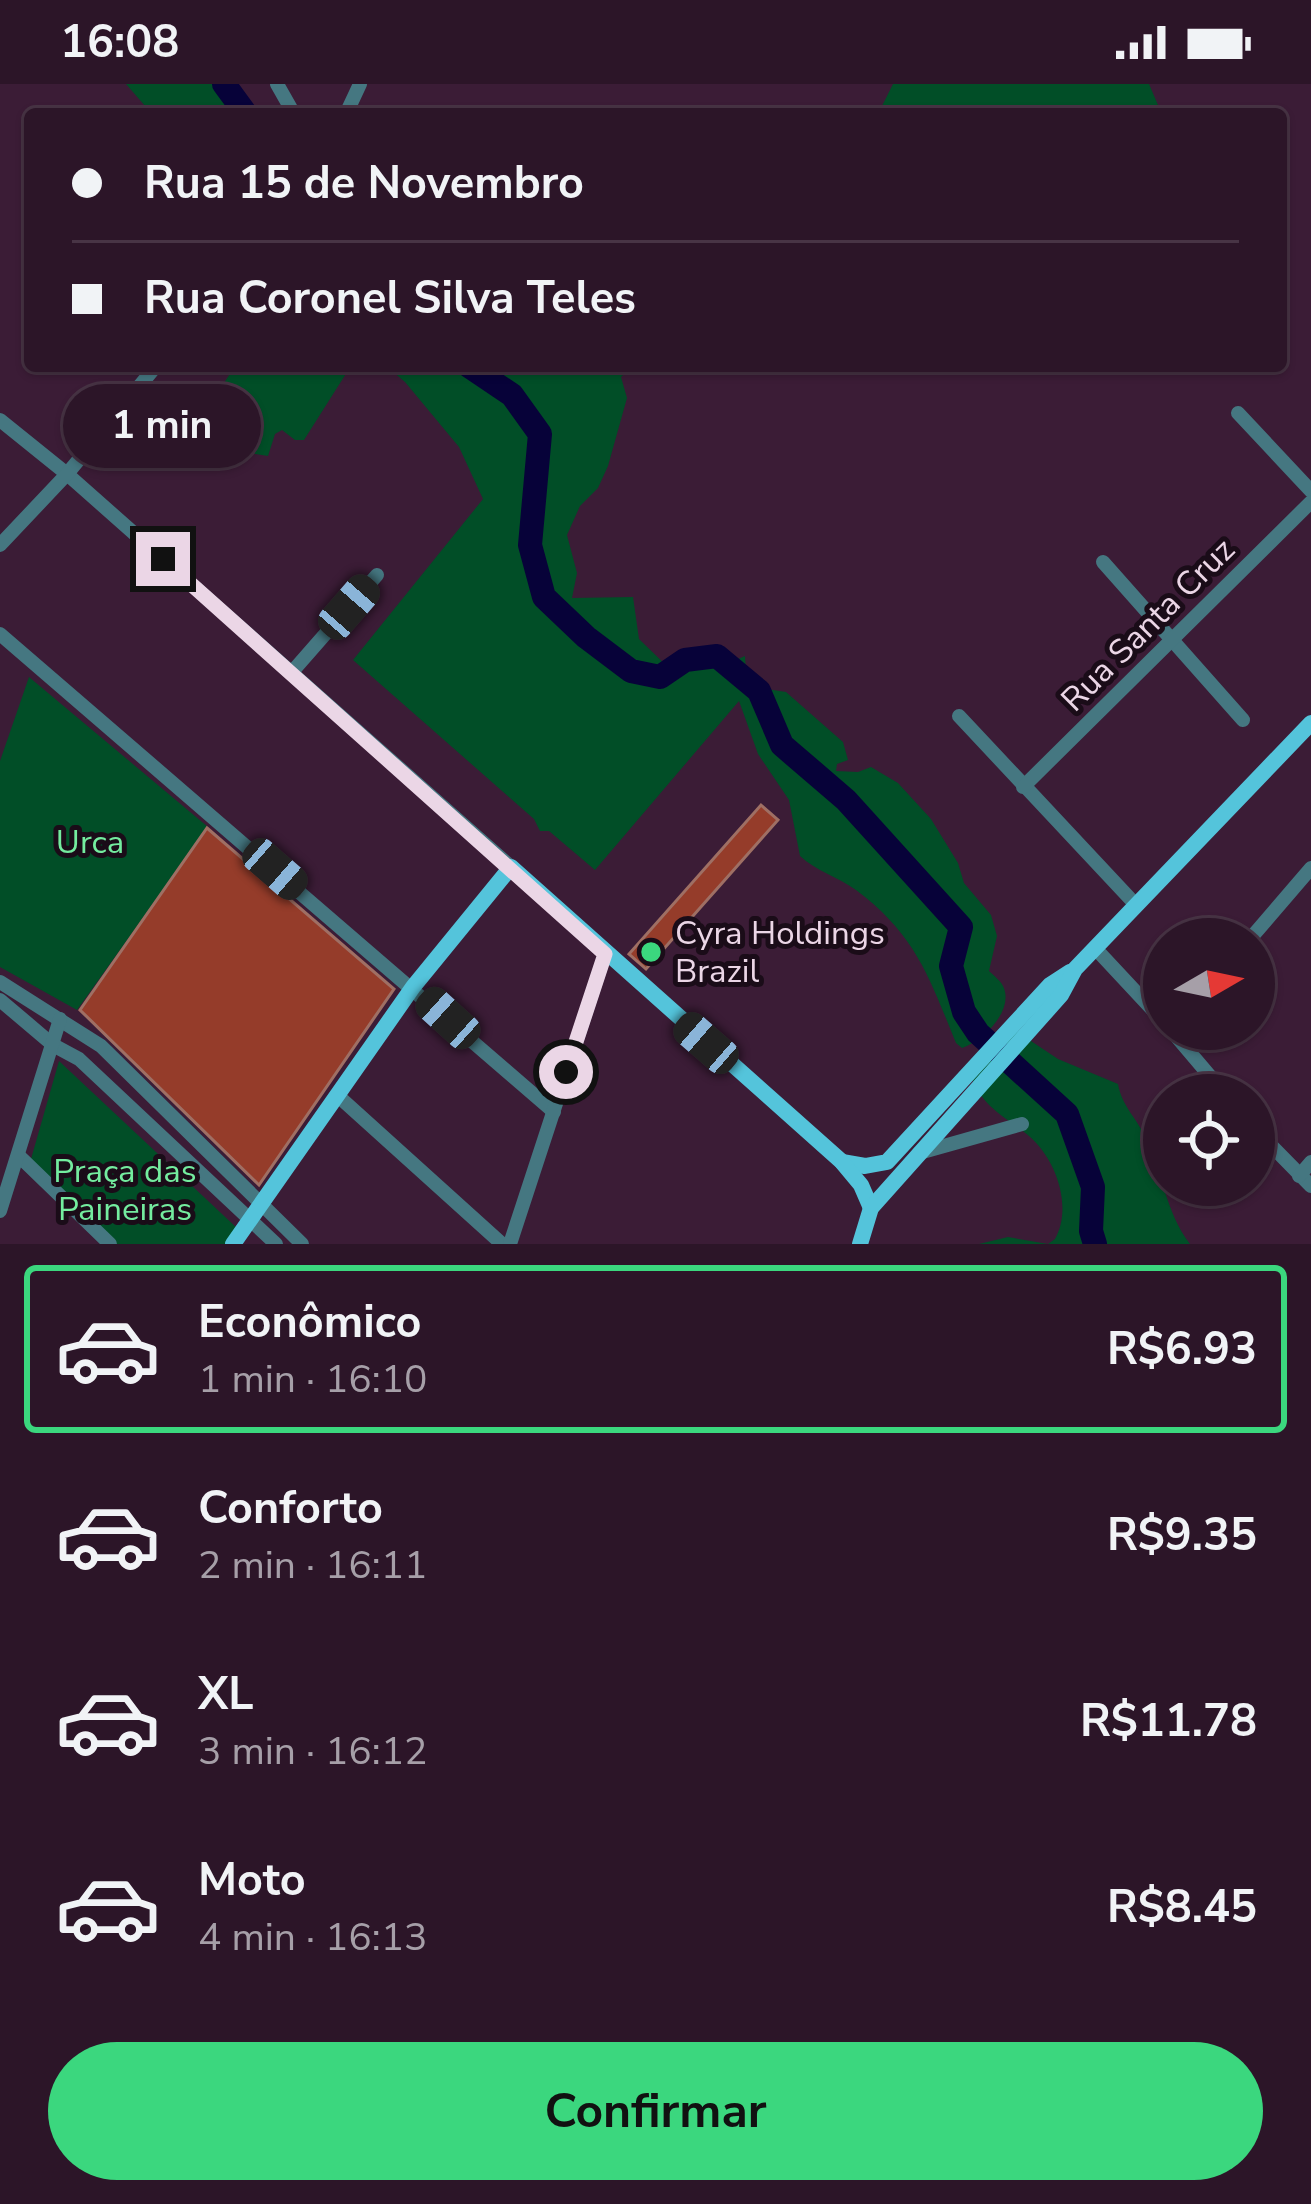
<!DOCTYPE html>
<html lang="pt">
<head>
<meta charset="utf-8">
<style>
  :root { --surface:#2c1528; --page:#341e30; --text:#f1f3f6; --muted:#a69fa8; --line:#483445; --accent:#3bd77e }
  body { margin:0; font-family:"Nunito Sans",sans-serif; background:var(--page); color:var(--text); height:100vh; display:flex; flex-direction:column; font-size:45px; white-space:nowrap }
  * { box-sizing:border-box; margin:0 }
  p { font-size:39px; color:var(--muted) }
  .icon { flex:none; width:66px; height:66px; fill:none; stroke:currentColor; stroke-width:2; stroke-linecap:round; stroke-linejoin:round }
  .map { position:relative; height:1160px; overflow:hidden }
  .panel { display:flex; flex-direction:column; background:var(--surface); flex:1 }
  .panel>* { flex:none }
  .guide { position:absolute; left:24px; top:24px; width:1263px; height:264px; border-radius:12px; box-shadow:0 3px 9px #0004,0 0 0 3px var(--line); display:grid; align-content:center; height:264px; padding:0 48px; background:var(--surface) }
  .needle { width:78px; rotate:81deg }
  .controls { position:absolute; left:1143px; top:834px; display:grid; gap:24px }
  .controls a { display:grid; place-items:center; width:132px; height:132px; border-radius:50%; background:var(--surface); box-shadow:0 3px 9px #0004,0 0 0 3px var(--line); font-size:60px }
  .end { position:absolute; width:54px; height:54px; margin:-27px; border:15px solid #ebd6e6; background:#111; box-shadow:0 0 0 6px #111 }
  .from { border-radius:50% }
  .bubble { position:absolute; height:84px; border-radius:42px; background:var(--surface); box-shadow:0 3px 9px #0004,0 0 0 3px var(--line); font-size:39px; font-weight:700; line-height:84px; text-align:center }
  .car { position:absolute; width:36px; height:72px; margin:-36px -18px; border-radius:15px; box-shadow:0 0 9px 3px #0007; background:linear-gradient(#222 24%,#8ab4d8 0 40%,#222 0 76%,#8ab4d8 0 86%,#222 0) }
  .guide b { display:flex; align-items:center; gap:42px; height:114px; font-size:45px }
  .guide b+b { border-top:3px solid var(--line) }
  .guide i { width:30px; height:30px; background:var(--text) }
  ul { padding:21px 0 0; list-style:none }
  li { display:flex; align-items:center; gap:36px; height:168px; margin:0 24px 18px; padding:0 24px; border:6px solid transparent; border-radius:12px }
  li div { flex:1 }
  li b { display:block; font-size:45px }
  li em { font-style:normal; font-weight:700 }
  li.active { border-color:var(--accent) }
  li>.icon { width:108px; height:108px; stroke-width:1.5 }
  .button { display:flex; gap:24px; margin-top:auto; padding:24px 48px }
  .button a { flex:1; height:138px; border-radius:72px; background:var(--accent); color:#111; font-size:48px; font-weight:700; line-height:138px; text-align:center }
  .status { display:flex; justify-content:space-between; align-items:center; height:84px; padding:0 60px; background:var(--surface); direction:ltr }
  .status svg { height:33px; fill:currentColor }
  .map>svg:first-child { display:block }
</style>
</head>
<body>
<div class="status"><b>16:08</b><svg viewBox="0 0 49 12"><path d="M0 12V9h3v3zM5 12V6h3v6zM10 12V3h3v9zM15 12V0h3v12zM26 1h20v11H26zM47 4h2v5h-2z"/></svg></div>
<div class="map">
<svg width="1311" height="1160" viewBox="0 0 1311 1160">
  <rect width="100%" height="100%" fill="#3b1c36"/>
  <g fill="#014e27">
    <polygon points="126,0 231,0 257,30 152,30"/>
    <polygon points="893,0 1149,0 1158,21 1157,30 878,30"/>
    <path d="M237,282h112v3l-45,71h-9l-13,-10 -7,4 -7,22 -31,-5 -15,2c10,-35 -22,-48 15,-87z"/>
    <path d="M386,282h246l-11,11 6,21 -19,68 -10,22 -18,18 -13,29 10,38 -5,25 61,-1 6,42 33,32h11l31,-10 6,6 25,-11 2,30 39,6 57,50 5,18 -11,4 -1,7 22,1 13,-5 27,16 33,36 27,44 6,20 27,32 6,21 -8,35c5,5 11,9 14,15 12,24 -20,55 -41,62l-6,-5c-27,-66 -40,-108 -100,-153 -18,-13 -40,-19 -56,-34l-11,-56 -31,-46 -19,-53 -144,169 -46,-39h-9l-6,-12 -181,-159 130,-161 -24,-52 -54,-65z"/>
    <polygon points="29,593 208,743 77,926 0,883 0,677"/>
    <path d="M1016,947l42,28 60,25c4,22 17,32 27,52 18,37 20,75 45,108h-211l29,-7 40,7 7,-5c18,-32 1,-80 -26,-103 -23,-19 -49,-30 -58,-61z"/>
    <polygon points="59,977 238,1145 227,1160 112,1160 29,1082"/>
  </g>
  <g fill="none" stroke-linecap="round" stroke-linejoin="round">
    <g stroke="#070239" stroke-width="24">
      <polyline points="224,0 246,30"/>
      <polyline points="469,282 512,311 540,350 530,461 544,513 586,553 631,587 660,593 685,576 717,572 759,607 782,661 846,716 961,843 951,882 964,928 978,949 1067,1030 1093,1103 1091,1147 1095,1160"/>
    </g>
  </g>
  <g fill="#953c2a" stroke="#9f6f64" stroke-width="3">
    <polygon points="761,721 778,736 646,885 629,870"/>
    <polygon points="207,744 394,905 259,1101 80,926"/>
  </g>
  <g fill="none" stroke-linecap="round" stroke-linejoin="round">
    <g stroke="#457781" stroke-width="14">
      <polyline points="277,0 294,30"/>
      <polyline points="346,30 360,0"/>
      <polyline points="1238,329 1311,407"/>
      <polyline points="0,336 67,390 511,783"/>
      <polyline points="0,461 67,390 156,282"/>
      <polyline points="1103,478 1243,636"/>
      <polyline points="0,550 554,1028"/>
      <polyline points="292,588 377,491"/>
      <polyline points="959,632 1136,821"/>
      <polyline points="1023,703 1311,418"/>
      <polyline points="1250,855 1311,784"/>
      <polyline points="1095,864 1164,938"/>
      <polyline points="0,898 101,962 302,1160"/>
      <polyline points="0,916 53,961 79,975 276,1160"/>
      <polyline points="1170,945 1226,1011"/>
      <polyline points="337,1011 502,1160"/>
      <polyline points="1254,1044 1311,1102"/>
      <polyline points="919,1069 1022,1040"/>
      <polyline points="18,1071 110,1160"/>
      <polyline points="1299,1092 1311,1078"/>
      <polyline points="0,1127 60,935"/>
      <polyline points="510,1160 605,870"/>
    </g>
    <g stroke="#54c4db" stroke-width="16">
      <polyline points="842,1078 865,1082 887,1078 1050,901 1070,888"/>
      <polyline points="233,1160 413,903 511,783 841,1077 861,1101 871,1124"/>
      <polyline points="860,1160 871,1124 1061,911 1075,885 1311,639"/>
    </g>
  </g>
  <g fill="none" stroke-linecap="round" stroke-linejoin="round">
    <polyline stroke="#ebd6e6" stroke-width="15" points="163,475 605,870 566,988"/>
  </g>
  <circle fill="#3bd77e" stroke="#1a0c18" stroke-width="4.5" cx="651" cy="868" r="12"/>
  <g text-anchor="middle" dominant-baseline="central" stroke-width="10" stroke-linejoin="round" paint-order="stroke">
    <g font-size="33" fill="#ebd6e6" stroke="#1a0c18">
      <text transform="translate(1148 541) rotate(-45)">Rua Santa Cruz</text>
    </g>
    <g font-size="33" fill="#74ec9f" stroke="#1a0c18">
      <text x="90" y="758">Urca</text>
      <text x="125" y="1087">Praça das<tspan x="125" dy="38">Paineiras</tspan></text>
    </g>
    <g font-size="33" fill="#ebd6e6" stroke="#1a0c18" text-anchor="start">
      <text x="675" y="849">Cyra Holdings<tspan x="675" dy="38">Brazil</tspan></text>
    </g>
  </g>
</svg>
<div class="controls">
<a><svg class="needle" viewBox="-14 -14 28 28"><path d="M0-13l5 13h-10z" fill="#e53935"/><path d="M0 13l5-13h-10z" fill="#a69fa8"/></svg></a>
<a><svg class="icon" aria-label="locate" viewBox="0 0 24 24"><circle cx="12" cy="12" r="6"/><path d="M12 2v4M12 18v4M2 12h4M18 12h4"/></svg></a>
</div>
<i class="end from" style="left:566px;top:988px"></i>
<i class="end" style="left:163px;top:475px"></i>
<div class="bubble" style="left:63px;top:300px;width:198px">1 min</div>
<i class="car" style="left:349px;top:523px;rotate:41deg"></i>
<i class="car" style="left:275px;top:785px;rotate:131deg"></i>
<i class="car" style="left:448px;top:934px;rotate:312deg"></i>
<i class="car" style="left:706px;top:959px;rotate:311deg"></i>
<div class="guide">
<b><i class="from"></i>Rua 15 de Novembro</b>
<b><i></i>Rua Coronel Silva Teles</b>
</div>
</div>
<section class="panel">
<ul>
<li class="active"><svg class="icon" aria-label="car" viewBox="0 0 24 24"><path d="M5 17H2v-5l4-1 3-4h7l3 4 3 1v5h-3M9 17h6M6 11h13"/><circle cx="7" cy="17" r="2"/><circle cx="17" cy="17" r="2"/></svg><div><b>Econômico</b><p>1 min · 16:10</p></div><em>R$6.93</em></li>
<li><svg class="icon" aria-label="car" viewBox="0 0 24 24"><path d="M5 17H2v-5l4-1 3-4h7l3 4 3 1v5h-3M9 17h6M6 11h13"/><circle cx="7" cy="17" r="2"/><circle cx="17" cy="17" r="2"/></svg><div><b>Conforto</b><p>2 min · 16:11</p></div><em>R$9.35</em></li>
<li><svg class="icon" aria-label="car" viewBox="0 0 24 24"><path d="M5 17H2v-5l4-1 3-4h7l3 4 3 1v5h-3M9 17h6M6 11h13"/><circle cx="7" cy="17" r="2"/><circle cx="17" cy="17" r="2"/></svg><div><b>XL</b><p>3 min · 16:12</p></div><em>R$11.78</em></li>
<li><svg class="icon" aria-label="car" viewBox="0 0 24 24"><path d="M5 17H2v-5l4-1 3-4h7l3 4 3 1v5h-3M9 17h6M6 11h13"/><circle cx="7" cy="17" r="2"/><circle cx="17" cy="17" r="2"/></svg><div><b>Moto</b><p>4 min · 16:13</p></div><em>R$8.45</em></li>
</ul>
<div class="button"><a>Confirmar</a></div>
</section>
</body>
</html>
